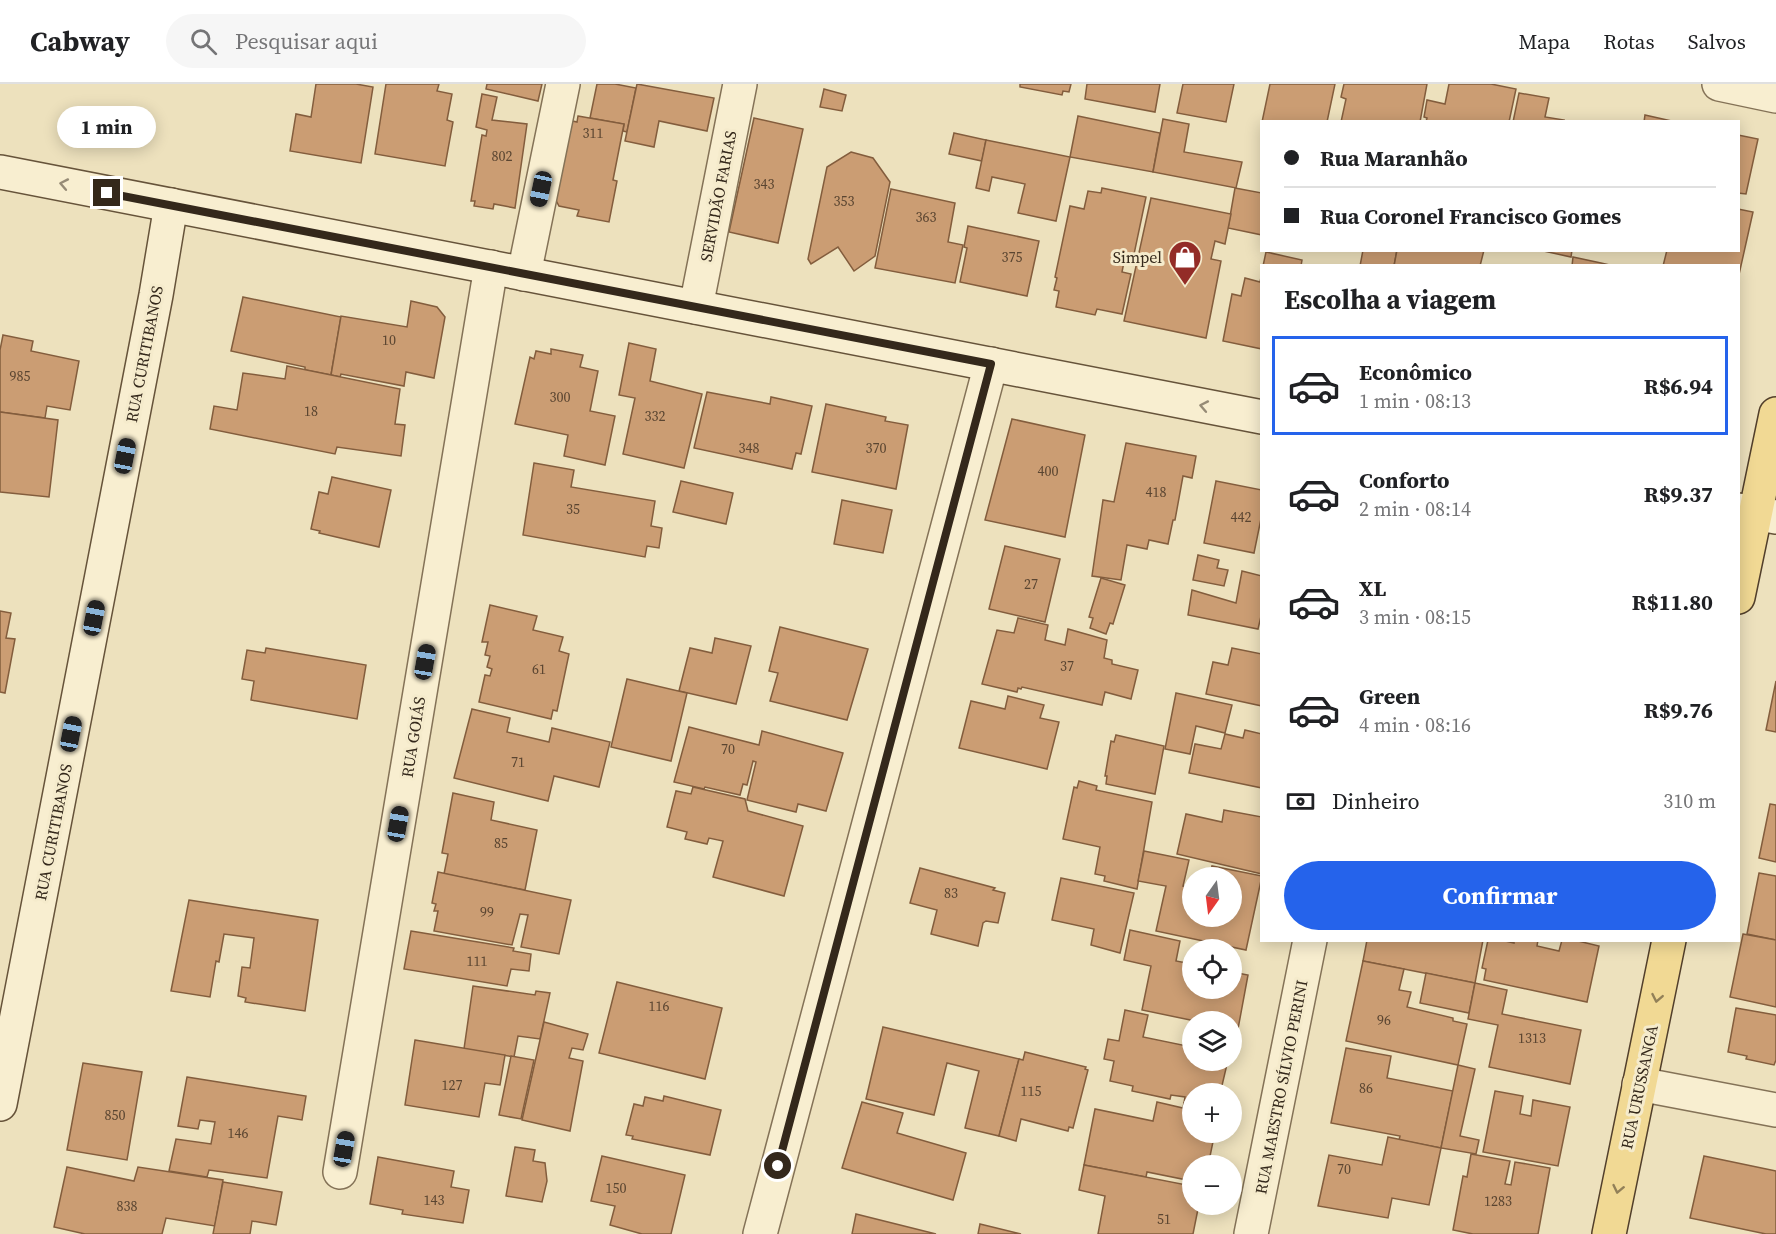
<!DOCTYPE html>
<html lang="pt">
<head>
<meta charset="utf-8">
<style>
  :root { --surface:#fff; --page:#f6f6f6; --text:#202124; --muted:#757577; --line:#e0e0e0; --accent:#2563eb }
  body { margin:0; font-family:"Source Serif 4",serif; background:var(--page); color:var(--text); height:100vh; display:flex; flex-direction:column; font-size:22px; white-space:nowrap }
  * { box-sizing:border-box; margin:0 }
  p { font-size:20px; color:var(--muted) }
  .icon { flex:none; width:33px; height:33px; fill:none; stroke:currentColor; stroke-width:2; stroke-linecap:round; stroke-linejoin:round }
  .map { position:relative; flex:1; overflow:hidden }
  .sheet { position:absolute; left:1260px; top:180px; width:480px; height:678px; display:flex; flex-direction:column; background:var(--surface); border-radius:0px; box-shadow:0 3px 15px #0003 }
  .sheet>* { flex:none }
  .top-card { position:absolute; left:1260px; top:36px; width:480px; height:132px; border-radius:0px; box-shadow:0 3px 15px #0003; display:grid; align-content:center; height:132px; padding:0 24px; background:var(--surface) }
  .needle { width:39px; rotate:194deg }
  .buttons { position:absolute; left:1182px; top:783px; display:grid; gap:12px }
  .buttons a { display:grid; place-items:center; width:60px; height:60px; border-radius:50%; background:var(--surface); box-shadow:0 3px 15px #0003; font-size:30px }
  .end { position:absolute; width:27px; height:27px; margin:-14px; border:8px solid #34281b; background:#fff; box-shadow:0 0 0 3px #fff }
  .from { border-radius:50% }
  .bubble { position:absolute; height:42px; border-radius:21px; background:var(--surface); box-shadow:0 3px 15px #0003; font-size:20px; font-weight:700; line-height:42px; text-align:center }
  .car { position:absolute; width:18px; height:36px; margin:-18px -9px; border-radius:8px; box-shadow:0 0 4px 2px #0007; background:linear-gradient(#222 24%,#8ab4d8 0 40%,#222 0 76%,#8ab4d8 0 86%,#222 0) }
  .top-card b { display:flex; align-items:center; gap:21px; height:57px; font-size:22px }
  .top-card b+b { border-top:2px solid var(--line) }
  .top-card i { width:15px; height:15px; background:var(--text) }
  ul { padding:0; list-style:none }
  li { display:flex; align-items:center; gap:18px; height:99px; margin:0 12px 9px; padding:0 12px; border:3px solid transparent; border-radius:0px }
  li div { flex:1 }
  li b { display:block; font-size:22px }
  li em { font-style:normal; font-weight:700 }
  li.on { border-color:var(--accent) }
  li>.icon { width:54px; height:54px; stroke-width:1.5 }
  h2 { padding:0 24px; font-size:27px; line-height:72px }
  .pay { display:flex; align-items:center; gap:15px; height:66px; padding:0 24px; font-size:22px }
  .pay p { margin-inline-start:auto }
  .primary-button { display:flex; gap:12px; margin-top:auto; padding:12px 24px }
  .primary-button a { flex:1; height:69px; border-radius:36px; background:var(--accent); color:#fff; font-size:24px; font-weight:700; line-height:69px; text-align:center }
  header { display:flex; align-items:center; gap:36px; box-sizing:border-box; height:84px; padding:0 30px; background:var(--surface); border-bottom:2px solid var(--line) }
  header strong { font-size:28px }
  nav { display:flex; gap:33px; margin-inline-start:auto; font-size:21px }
  .search { width:420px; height:54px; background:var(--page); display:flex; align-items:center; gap:15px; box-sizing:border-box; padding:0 21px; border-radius:33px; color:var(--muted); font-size:22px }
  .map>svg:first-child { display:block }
</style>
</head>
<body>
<header>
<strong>Cabway</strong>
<div class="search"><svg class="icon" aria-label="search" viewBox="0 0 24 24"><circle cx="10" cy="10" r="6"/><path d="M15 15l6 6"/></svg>Pesquisar aqui</div>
<nav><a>Mapa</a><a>Rotas</a><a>Salvos</a></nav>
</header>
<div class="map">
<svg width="1776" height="1150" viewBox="0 0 1776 1150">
  <rect width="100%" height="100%" fill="#ede1bd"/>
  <g fill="#cb9d73" stroke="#835d3d" stroke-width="1.5">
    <polygon points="316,0 356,0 373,3 361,79 290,67 296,30 311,33"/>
    <polygon points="386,0 439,0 437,7 452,10 447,36 453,38 445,82 375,70"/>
    <polygon points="487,0 542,0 538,17 486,5"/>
    <polygon points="597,0 615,0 636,4 627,48 623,47 624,40 590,34"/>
    <polygon points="637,0 714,14 707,47 659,37 654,63 625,57"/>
    <polygon points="1020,0 1071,0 1069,8 1063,7 1062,11 1020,3"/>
    <polygon points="1087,0 1160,0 1155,28 1085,15"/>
    <polygon points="1183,0 1234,0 1226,38 1177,29"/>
    <polygon points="1270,0 1335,0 1327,38 1262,38"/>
    <polygon points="1344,0 1427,0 1420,38 1341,38 1346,15 1341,13"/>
    <polygon points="1449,0 1491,0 1516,5 1509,38 1426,38 1427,34 1424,33 1427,16 1445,20"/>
    <polygon points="824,5 846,11 842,27 820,23"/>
    <polygon points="1519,9 1549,14 1545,33 1564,36 1563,38 1513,38"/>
    <polygon points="482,10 497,13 492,36 527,40 515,124 494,120 493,125 474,122 475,117 471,117 482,51 486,52 487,46 476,43"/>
    <polygon points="1645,31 1676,38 1644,38"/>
    <polygon points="578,32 624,40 613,96 617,97 609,138 577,132 579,126 559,122 552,109 568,36 577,38"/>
    <polygon points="1078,32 1160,49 1153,88 1070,73"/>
    <polygon points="754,34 803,45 778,159 729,148"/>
    <polygon points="1163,35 1189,40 1184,68 1242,78 1236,104 1153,88"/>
    <polygon points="954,49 986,56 982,77 949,70"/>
    <polygon points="1738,51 1758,55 1746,110 1738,109"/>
    <polygon points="986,56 1070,73 1056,137 1018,129 1025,100 992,93 989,107 976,104"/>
    <polygon points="851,68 873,74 890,98 875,172 854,187 838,163 811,180 808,175 827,83"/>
    <polygon points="1102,104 1146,113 1133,175 1125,173 1122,188 1131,190 1122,230 1097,225 1095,231 1056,223 1059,207 1054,206 1057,194 1055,193 1070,122 1084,125 1088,107 1101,109"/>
    <polygon points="1235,104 1262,109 1262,151 1228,144"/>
    <polygon points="891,105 955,119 948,158 963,161 955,199 875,184"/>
    <polygon points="1151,114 1231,130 1225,160 1215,157 1211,175 1221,177 1206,254 1124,237"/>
    <polygon points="1738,125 1753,128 1738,195 1738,182 1663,182 1667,166 1738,166"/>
    <polygon points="968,142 1039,157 1027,212 960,198 967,164 964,163"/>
    <polygon points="1363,166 1397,166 1394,182 1360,182"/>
    <polygon points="1397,166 1484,166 1480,182 1394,182"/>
    <polygon points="1539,166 1572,166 1571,173"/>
    <polygon points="1266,168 1302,176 1301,182 1263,182"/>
    <polygon points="1573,173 1601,179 1614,182 1572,182"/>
    <polygon points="1262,189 1262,265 1223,257 1232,210 1241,212 1245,194 1260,198"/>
    <polygon points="243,213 341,233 331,291 305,286 305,283 231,267"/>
    <polygon points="411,217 437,223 445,233 434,294 406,288 404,302 341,290 340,293 331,291 341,232 407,243"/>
    <polygon points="3,251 33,257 31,267 79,277 70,326 47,322 45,334 0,328 0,266"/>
    <polygon points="629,259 656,265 650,297 702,310 684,384 623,370 635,314 619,311"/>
    <polygon points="551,265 583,271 580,283 598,287 590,327 615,332 605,381 564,372 568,351 515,340 530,273 534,275 536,267 551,270"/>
    <polygon points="287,282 400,305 395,340 405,341 401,372 337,363 335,370 210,345 214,322 237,326 243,289 285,295"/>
    <polygon points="707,308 770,320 771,313 812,322 801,370 796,369 792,385 694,364"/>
    <polygon points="826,320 886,333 885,337 908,341 896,405 812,388"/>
    <polygon points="0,328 58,336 49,413 0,408"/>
    <polygon points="1012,335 1085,351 1065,453 985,436"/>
    <polygon points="1126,359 1196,372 1192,394 1183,392 1175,436 1173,436 1168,460 1149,456 1147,465 1127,461 1121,496 1092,492 1103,416 1114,418"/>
    <polygon points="534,379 574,386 571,403 655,417 651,442 662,444 659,464 647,462 645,473 523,451"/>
    <polygon points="332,393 391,406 379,463 319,449 320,447 311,445 319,408 328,410"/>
    <polygon points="681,397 733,409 726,440 673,428"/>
    <polygon points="1216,397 1262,406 1262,430 1254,469 1204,459"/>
    <polygon points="842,416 892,426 883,469 834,460"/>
    <polygon points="1005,462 1060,475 1045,538 989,525"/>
    <polygon points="1198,471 1219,476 1217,484 1228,486 1224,502 1193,496"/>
    <polygon points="1242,487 1262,492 1262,528 1258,545 1188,531 1192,506 1236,519"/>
    <polygon points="1101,494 1125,501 1113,540 1110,539 1106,550 1090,544 1093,534 1089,533"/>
    <polygon points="490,521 537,532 533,546 563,553 559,567 569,570 557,627 553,626 551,635 479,618 485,591 490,592 492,585 487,583 490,572 485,571 488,558 482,558"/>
    <polygon points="0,527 11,529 6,554 15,555 5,609 0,608"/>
    <polygon points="1018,534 1048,541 1045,556 1065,561 1068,545 1107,556 1104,574 1112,576 1112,580 1138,586 1131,615 1105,608 1102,621 1022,603 1021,605 1018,604 1017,608 982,600 997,546 1014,549"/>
    <polygon points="780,543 868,565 847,636 770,617 778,589 769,587"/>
    <polygon points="715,554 751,562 736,620 679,607 690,564 712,569"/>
    <polygon points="266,564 366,581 357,635 251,616 254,597 242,595 247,566 265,569"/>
    <polygon points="1232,564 1262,570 1262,622 1206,610 1213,578 1228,581"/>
    <polygon points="627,595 687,609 671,677 611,663"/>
    <polygon points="1776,597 1776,648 1766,646"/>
    <polygon points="1176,609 1232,621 1225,649 1196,642 1190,670 1165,665"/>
    <polygon points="1008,612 1044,621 1040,634 1059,638 1047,685 959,664 971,617 1005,625"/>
    <polygon points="472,625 510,634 507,648 549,658 552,644 610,658 599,703 554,692 548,717 454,694"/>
    <polygon points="689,643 759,661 762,647 843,669 826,727 798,720 796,728 747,716 756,678 753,677 747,701 743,700 740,711 705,703 704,705 674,698"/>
    <polygon points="1245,646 1262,650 1262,704 1189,689 1195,660 1221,665 1225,650 1243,654"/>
    <polygon points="1116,651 1164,662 1155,710 1106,700 1107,692 1105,692 1111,657 1114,658"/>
    <polygon points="1079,697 1097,702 1096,706 1152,718 1137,805 1104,797 1105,792 1095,790 1100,763 1063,755 1074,703 1077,704"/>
    <polygon points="693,703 745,715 748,727 803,742 784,812 713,793 723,757 709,754 707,760 685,755 687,748 667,743 676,707 691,710"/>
    <polygon points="453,709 494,718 491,736 537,746 525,806 444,790 448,770 442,769"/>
    <polygon points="1770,720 1776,721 1776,778 1759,774"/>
    <polygon points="1224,726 1262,733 1262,790 1177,770 1186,730 1222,738"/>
    <polygon points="1144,767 1189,776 1183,802 1192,803 1192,832 1232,832 1232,794 1209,794 1212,782 1262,792 1246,866 1156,847 1166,802 1138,797"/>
    <polygon points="920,784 995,804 993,806 1005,809 998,839 986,837 983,839 978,862 931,850 937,826 910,819"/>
    <polygon points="438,788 571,816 559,870 521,863 528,831 520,830 512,861 434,847 438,827 434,827 436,820 432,819"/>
    <polygon points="1759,789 1776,792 1776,856 1747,850"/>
    <polygon points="1061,794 1134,809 1120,869 1091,861 1094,845 1052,836"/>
    <polygon points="189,816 318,836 305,927 245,918 246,914 238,912 242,883 250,884 254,854 224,850 219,878 216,877 210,913 171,907"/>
    <polygon points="1130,846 1180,857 1176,877 1192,880 1192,904 1232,904 1232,888 1248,891 1238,945 1232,944 1232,938 1200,938 1142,926 1151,882 1124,876"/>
    <polygon points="411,847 514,864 513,867 531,870 529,887 511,885 507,902 404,885"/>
    <polygon points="1743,850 1776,856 1776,923 1730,913"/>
    <polygon points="1367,856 1483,856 1475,899 1363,877"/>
    <polygon points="1488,856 1501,856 1514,859 1514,856 1538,856 1537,862 1559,867 1562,856 1574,856 1599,862 1587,918 1484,896 1486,885 1482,884"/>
    <polygon points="1363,877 1404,885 1399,906 1411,908 1407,923 1453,934 1453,937 1467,940 1458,981 1346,957"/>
    <polygon points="1426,889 1475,899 1469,929 1420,919"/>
    <polygon points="617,898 722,924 705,995 599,969"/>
    <polygon points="1475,899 1507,906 1502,930 1581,946 1570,1000 1489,983 1498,941 1468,935"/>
    <polygon points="473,902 535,911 536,907 550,909 540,955 518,952 514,973 464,965"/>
    <polygon points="1736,924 1776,931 1776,976 1774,981 1746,975 1747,972 1728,968"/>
    <polygon points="1125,926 1148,931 1143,953 1192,963 1192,976 1228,976 1220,1010 1192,1010 1192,1021 1184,1019 1185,1013 1171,1011 1170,1015 1132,1007 1133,1002 1110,997 1114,977 1104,975 1108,955 1119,957"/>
    <polygon points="544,938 588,950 583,966 572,964 569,974 583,977 570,1047 522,1036"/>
    <polygon points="883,943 1019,975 999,1052 965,1044 979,987 947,979 934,1031 866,1015"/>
    <polygon points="415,956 505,971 500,1001 485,999 479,1033 405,1021"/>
    <polygon points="1346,964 1391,972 1387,994 1453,1007 1441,1064 1399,1056 1400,1052 1331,1039"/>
    <polygon points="1025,968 1086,983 1085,985 1088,986 1073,1044 1069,1043 1068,1047 1021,1035 1016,1057 999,1052 1019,975 1023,976"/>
    <polygon points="511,972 534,976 521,1035 499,1031"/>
    <polygon points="83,979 142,988 127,1076 67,1066"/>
    <polygon points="1458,981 1475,985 1460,1052 1479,1056 1476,1070 1441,1064"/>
    <polygon points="187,993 306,1012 302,1036 278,1032 267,1094 209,1086 207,1093 169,1087 176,1055 211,1060 215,1038 200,1036 198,1045 178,1042"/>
    <polygon points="1495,1007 1523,1012 1520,1030 1531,1032 1533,1016 1570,1023 1558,1082 1483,1068"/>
    <polygon points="664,1012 721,1026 710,1071 632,1055 633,1052 626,1051 634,1020 643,1022 645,1013 663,1017"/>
    <polygon points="862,1018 903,1029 897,1049 966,1069 953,1116 842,1084"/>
    <polygon points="1157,1018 1183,1024 1184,1019 1192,1021 1192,1048 1215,1048 1208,1082 1192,1082 1192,1097 1147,1088 1146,1093 1084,1081 1095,1025 1153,1037"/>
    <polygon points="1388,1053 1441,1064 1429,1121 1392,1114 1388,1134 1318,1122 1329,1071 1382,1081"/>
    <polygon points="515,1063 535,1066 533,1077 545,1079 547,1097 542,1118 506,1112"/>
    <polygon points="1471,1070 1510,1077 1505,1100 1511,1101 1515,1078 1550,1084 1538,1150 1473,1150 1453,1146 1463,1092 1467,1093"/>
    <polygon points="602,1072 685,1091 671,1150 642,1150 610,1141 615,1122 591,1117"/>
    <polygon points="1704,1072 1776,1087 1776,1150 1766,1150 1690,1134"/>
    <polygon points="378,1073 454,1087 451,1103 469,1106 463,1139 402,1130 403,1126 370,1120"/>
    <polygon points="1084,1081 1192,1102 1192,1120 1199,1120 1193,1150 1098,1150 1105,1112 1079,1106"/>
    <polygon points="67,1083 134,1097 138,1083 223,1096 215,1142 166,1134 162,1150 85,1150 54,1143"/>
    <polygon points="223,1098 282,1108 276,1141 252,1137 250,1150 213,1150"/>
    <polygon points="856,1130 936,1150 852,1150"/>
    <polygon points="980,1140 1021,1150 978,1150"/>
  </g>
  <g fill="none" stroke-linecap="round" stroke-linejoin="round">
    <defs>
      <g id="street">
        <polyline points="1719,0 1776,12"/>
        <polyline points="524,190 563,0"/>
        <polyline points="696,223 740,0"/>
        <polyline points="1639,1000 1776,1026"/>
        <polyline points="340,1088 491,183"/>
        <polyline points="760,1150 991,280"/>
        <polyline points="1251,1150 1310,856"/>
      </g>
      <g id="secondary">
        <polyline points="0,88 1262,333"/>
        <polyline points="1738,426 1776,433"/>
        <polyline points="0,1020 156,211 171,121"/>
      </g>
      <g id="primary">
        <polyline points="1738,513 1776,330"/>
        <polyline points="1609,1150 1669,856"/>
      </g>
    </defs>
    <use href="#street" stroke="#847257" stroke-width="36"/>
    <use href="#secondary" stroke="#66533a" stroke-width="36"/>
    <use href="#primary" stroke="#523f2b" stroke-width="36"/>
    <use href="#street" stroke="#f8eed0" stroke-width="33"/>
    <use href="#secondary" stroke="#f8eed0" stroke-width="33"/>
    <use href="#primary" stroke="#f1d994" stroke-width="33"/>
  </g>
  <defs><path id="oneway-chevron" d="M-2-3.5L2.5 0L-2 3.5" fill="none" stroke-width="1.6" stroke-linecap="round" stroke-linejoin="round" transform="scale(1.5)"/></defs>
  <g stroke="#968b76">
    <use href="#oneway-chevron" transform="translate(64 100) rotate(-169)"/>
    <use href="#oneway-chevron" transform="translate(1204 322) rotate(-169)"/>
  </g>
  <g stroke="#928058">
    <use href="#oneway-chevron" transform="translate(1657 914) rotate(101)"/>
    <use href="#oneway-chevron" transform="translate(1618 1105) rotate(102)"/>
  </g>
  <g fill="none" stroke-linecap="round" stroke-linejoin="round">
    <polyline stroke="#34281b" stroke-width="8" points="107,109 991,280 778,1082"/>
  </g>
  <defs>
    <symbol id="shop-pin" viewBox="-11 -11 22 30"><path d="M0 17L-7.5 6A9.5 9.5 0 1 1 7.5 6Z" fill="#932c27" stroke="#f5ebcc"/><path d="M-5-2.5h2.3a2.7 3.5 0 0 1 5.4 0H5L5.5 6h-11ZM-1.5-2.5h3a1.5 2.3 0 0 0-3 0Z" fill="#fff"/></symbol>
  </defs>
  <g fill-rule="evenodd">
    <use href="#shop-pin" x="1166" y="154" width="38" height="52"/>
  </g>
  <g text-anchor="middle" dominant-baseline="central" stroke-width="6" stroke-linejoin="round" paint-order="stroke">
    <g font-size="14" fill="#5a4531">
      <text x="593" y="49">311</text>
      <text x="502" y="72">802</text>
      <text x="764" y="100">343</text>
      <text x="844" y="117">353</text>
      <text x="926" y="133">363</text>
      <text x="1012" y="173">375</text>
      <text x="389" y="256">10</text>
      <text x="20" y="292">985</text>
      <text x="560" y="313">300</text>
      <text x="311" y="327">18</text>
      <text x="655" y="332">332</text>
      <text x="749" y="364">348</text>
      <text x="876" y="364">370</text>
      <text x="1048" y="387">400</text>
      <text x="1156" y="408">418</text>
      <text x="573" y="425">35</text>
      <text x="1241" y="433">442</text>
      <text x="1031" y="500">27</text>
      <text x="1067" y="582">37</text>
      <text x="539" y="585">61</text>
      <text x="728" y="665">70</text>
      <text x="518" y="678">71</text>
      <text x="501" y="759">85</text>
      <text x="951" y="809">83</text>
      <text x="487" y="828">99</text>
      <text x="477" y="877">111</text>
      <text x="659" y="922">116</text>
      <text x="1384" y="936">96</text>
      <text x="1532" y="954">1313</text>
      <text x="452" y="1001">127</text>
      <text x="1366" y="1004">86</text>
      <text x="1031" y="1007">115</text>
      <text x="115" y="1031">850</text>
      <text x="238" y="1049">146</text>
      <text x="1344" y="1085">70</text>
      <text x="616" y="1104">150</text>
      <text x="434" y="1116">143</text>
      <text x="1498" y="1117">1283</text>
      <text x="127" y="1122">838</text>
      <text x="1164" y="1135">51</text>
    </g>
    <g font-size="16" fill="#34281b" stroke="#f5ebcc">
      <text transform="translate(718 112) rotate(-79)">SERVIDÃO FARIAS</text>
      <text transform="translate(144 270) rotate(-79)">RUA CURITIBANOS</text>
      <text transform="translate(413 653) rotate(-81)">RUA GOIÁS</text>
      <text transform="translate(53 748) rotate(-79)">RUA CURITIBANOS</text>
      <text transform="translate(1281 1003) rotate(-79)">RUA MAESTRO SÍLVIO PERINI</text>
      <text transform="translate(1639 1003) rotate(-78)">RUA URUSSANGA</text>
    </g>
    <g font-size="16" fill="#34281b" stroke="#f5ebcc" text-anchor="end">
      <text x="1162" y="173">Simpel</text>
    </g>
  </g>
</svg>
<div class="buttons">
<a><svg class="needle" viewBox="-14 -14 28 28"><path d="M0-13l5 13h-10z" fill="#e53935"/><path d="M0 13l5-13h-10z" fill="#757577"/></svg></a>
<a><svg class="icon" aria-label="locate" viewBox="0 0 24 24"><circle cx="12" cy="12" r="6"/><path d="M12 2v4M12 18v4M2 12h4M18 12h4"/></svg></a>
<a><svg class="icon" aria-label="layers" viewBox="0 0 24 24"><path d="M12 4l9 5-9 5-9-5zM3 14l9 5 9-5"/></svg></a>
<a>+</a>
<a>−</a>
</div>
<i class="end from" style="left:778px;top:1082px"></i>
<i class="end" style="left:107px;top:109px"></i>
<div class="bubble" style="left:57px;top:22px;width:99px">1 min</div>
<i class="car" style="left:541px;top:105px;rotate:192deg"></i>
<i class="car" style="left:125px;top:372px;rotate:11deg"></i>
<i class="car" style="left:94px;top:534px;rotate:11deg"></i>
<i class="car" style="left:425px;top:578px;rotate:10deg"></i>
<i class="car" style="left:71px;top:650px;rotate:11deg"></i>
<i class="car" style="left:398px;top:740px;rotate:10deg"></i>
<i class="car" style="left:344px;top:1065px;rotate:10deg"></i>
<div class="top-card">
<b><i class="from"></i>Rua Maranhão</b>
<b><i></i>Rua Coronel Francisco Gomes</b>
</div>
<section class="sheet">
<h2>Escolha a viagem</h2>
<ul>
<li class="on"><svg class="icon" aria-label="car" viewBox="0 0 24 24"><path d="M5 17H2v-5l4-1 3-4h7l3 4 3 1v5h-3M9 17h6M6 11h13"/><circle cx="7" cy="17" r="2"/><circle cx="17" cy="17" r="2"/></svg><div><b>Econômico</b><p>1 min · 08:13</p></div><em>R$6.94</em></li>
<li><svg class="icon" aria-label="car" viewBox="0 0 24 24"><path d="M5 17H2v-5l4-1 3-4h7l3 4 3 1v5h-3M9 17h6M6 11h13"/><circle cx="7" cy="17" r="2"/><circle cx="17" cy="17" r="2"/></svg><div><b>Conforto</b><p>2 min · 08:14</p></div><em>R$9.37</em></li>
<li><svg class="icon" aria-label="car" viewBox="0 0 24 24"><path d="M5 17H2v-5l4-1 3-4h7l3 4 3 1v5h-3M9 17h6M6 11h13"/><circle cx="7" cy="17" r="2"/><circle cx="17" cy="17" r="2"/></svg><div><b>XL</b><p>3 min · 08:15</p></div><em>R$11.80</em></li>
<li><svg class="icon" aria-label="car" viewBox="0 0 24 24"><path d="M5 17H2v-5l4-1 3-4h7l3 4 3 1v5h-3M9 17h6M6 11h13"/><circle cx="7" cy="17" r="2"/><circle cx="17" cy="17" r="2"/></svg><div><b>Green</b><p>4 min · 08:16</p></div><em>R$9.76</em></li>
</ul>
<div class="pay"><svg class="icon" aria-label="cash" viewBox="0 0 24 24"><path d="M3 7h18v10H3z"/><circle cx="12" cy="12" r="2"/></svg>Dinheiro<p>310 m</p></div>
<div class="primary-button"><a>Confirmar</a></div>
</section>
</div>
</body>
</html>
